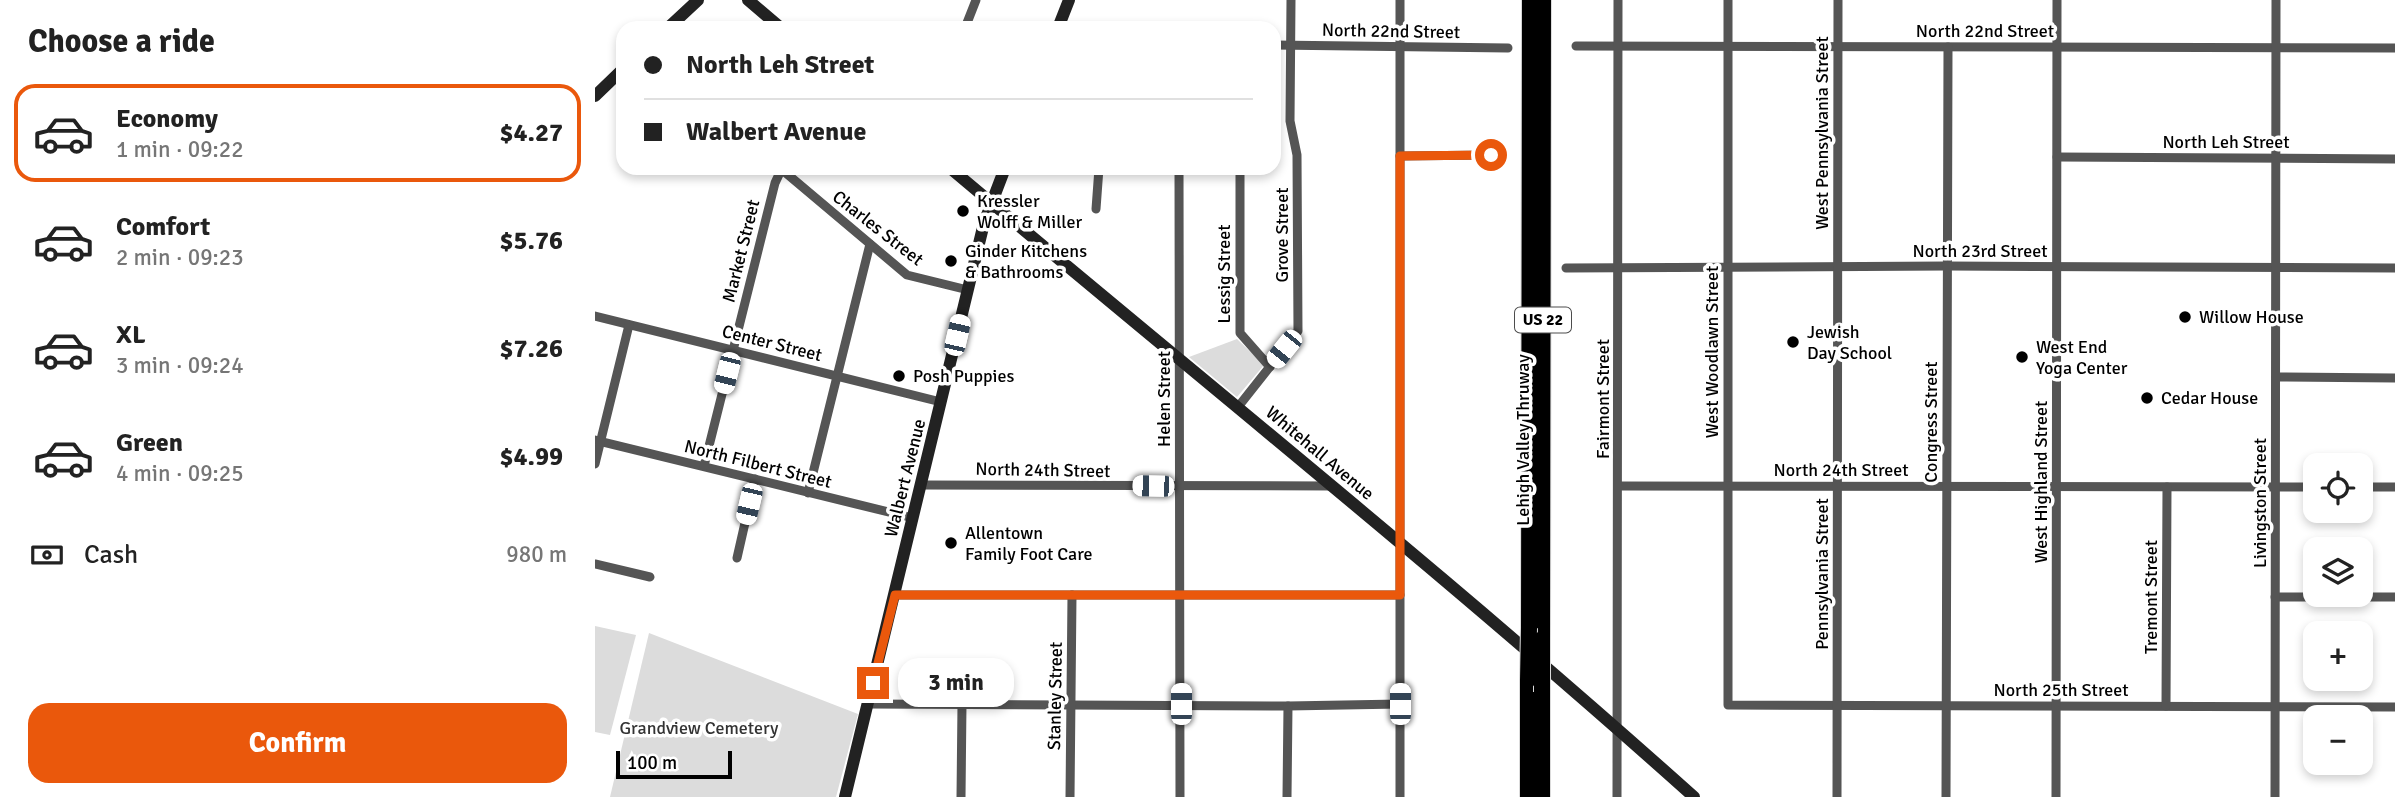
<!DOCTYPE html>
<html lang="en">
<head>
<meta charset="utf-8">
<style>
  :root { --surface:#fff; --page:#f2f2f2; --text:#222; --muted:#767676; --line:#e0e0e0; --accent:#ea580c }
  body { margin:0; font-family:Signika,sans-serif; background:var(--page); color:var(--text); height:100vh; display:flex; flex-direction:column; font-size:26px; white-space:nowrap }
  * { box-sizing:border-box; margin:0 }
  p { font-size:23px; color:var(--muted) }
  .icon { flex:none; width:38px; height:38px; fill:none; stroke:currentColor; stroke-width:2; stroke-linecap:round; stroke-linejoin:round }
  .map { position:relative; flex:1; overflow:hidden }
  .panel { display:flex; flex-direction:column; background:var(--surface); width:595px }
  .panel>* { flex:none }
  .banner { position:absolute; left:21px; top:21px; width:665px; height:154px; border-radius:21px; box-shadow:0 4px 10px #0003; display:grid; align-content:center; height:154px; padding:0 28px; background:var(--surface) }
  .fabs { position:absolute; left:1708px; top:453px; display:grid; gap:14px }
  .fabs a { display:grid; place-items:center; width:70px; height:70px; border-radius:14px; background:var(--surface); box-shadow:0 4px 10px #0003; font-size:35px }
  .scale { position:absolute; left:21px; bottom:18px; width:116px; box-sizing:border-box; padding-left:7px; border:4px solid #000; border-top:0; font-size:19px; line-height:24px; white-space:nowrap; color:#000; -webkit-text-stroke:5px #fff; paint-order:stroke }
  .end { position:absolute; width:32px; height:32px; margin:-16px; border:9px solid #ea580c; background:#fff; box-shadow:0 0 0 4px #fff }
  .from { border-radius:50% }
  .bubble { position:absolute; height:49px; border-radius:21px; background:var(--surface); box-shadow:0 4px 10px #0003; font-size:23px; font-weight:800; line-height:49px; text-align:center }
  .car { position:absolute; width:21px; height:42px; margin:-21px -10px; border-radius:9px; box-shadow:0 0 5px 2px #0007; background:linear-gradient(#fff 24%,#345 0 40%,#fff 0 76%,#345 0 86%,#fff 0) }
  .banner b { display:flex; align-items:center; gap:24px; height:66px; font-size:26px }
  .banner b+b { border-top:2px solid var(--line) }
  .banner i { width:18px; height:18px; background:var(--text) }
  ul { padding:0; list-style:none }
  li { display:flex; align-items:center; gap:21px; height:98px; margin:0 14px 10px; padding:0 14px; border:4px solid transparent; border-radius:21px }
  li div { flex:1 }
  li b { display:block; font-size:26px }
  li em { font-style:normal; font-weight:800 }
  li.on { border-color:var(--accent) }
  li>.icon { width:63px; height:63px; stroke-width:1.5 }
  h2 { padding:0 28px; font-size:32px; line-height:84px }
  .pay { display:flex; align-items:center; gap:18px; height:77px; padding:0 28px; font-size:26px }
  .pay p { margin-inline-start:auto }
  .cta { display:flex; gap:14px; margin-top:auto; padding:14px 28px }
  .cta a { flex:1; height:80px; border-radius:21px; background:var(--accent); color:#fff; font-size:28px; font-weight:800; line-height:80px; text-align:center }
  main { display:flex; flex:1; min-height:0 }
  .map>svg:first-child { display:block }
</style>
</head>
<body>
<main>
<section class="panel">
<h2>Choose a ride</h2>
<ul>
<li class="on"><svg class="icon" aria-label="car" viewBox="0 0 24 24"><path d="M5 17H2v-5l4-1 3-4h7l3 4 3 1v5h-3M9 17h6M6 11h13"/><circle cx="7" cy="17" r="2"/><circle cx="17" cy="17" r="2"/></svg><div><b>Economy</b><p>1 min · 09:22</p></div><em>$4.27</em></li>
<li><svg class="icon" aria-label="car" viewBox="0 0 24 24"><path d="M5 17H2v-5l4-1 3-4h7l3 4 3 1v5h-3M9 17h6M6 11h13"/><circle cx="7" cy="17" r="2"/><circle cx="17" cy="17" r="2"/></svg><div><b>Comfort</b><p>2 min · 09:23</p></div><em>$5.76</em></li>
<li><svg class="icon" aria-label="car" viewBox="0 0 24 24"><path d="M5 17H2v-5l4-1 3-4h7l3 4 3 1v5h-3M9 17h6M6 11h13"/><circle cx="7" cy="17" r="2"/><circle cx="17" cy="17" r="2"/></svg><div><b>XL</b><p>3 min · 09:24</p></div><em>$7.26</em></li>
<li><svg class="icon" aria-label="car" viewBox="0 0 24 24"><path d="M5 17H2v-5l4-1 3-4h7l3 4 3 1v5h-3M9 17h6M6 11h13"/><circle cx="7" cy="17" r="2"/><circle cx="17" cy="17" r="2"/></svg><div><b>Green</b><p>4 min · 09:25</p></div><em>$4.99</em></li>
</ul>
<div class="pay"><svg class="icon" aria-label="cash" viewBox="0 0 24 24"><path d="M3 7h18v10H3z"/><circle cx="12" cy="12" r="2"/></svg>Cash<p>980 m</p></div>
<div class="cta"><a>Confirm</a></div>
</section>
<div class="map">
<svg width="1800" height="797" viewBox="0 0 1800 797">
  <rect width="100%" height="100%" fill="#fff"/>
  <g fill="#dcdcdc">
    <polygon points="642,339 669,365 642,397 594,357"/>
    <polygon points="0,626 41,635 15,735 0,732"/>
    <polygon points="54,633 263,714 241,797 15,797"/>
  </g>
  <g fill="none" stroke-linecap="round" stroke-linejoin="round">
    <defs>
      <g id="highway">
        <polyline points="934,628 935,0"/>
        <polyline points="947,639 948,0"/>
        <polyline points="933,797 933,680"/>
        <polyline points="947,797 947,692"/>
      </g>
    </defs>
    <use href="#highway" stroke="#dbdbdb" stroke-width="18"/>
    <g stroke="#555" stroke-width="9">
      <polyline points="1133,0 1133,705 1800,707"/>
      <polyline points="370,28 381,0"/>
      <polyline points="679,45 913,48"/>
      <polyline points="981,46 1800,48"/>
      <polyline points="805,156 896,155"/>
      <polyline points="1462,157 1800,159"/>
      <polyline points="185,168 312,275 373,290"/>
      <polyline points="584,168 585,797"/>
      <polyline points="645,170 645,333 675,367"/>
      <polyline points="501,209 504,168"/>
      <polyline points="971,268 1352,266 1800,268"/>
      <polyline points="0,316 346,402"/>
      <polyline points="1681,377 1800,378"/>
      <polyline points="643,407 703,331 702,155 695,121 696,0"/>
      <polyline points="0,440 318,518"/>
      <polyline points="0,464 34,325"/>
      <polyline points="109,466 180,183 187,168"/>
      <polyline points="326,485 737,486"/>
      <polyline points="1023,486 1720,487"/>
      <polyline points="1766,487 1800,487"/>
      <polyline points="213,493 275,244"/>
      <polyline points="142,558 160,479"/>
      <polyline points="0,564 55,577"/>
      <polyline points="300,595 805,595"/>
      <polyline points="1680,597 1800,597"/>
      <polyline points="273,704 693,706 805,704"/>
      <polyline points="1571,706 1572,487"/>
      <polyline points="366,797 367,704"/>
      <polyline points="475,797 477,595"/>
      <polyline points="692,797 693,706"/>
      <polyline points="805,797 805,0"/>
      <polyline points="1022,797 1023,0"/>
      <polyline points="1242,797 1243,0"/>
      <polyline points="1351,797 1353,47"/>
      <polyline points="1461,797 1462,0"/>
      <polyline points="1680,797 1681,0"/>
    </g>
    <g stroke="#222" stroke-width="12">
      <polyline points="153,0 186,28"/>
      <polyline points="73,28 103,0"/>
      <polyline points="463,28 474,0"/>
      <polyline points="0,96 28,69"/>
      <path d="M355,168c248,209 502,412 744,629"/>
      <polyline points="250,797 389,223 410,168"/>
    </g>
    <use href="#highway" stroke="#000" stroke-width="16"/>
    <defs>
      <g id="highway-bridge">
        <polyline points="933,680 934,628"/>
        <polyline points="947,692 947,639"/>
      </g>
    </defs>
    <use href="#highway-bridge" stroke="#dbdbdb" stroke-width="18" stroke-linecap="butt"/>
    <use href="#highway-bridge" stroke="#000" stroke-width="16"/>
  </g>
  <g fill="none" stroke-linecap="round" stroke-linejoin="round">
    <polyline stroke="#ea580c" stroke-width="9" points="278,683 300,595 805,595 805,156 896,155"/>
  </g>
  <g fill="#000" stroke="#fff" stroke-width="2.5">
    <circle cx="368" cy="211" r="7"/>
    <circle cx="356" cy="261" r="7"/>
    <circle cx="1590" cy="317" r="7"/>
    <circle cx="1198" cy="342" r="7"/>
    <circle cx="1427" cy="357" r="7"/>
    <circle cx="304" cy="376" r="7"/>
    <circle cx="1552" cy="398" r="7"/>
    <circle cx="356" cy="543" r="7"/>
  </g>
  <g text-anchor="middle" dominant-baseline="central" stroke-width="7" stroke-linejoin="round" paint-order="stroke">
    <rect fill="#fff" stroke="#4c4c4c" stroke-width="2" x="920" y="307.5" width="56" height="25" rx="5"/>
    <g font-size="16" font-weight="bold" fill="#000">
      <text x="948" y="320">US 22</text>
    </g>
    <g font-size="18" fill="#000" stroke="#fff">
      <text transform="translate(796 31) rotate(1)">North 22nd Street</text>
      <text x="1390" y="31">North 22nd Street</text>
      <text transform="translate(1227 133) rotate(-90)">West Pennsylvania Street</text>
      <text x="1631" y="142">North Leh Street</text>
      <text transform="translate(283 228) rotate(38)">Charles Street</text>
      <text transform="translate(687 235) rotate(-90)">Grove Street</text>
      <text transform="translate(146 251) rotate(-76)">Market Street</text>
      <text x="1385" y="251">North 23rd Street</text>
      <text transform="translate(629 274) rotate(-90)">Lessig Street</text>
      <text transform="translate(177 343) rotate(14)">Center Street</text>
      <text transform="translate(1117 352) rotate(-90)">West Woodlawn Street</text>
      <text transform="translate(569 399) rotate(-90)">Helen Street</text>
      <text transform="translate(1008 399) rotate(-90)">Fairmont Street</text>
      <text transform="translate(1336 422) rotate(-90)">Congress Street</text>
      <text transform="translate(928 440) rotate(-90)">Lehigh Valley Thruway</text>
      <text transform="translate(725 453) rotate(40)">Whitehall Avenue</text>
      <text transform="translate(163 464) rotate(14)">North Filbert Street</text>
      <text transform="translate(448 470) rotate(1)">North 24th Street</text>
      <text x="1246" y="470">North 24th Street</text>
      <text transform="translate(310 478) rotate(-76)">Walbert Avenue</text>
      <text transform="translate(1446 482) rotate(-90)">West Highland Street</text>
      <text transform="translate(1665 503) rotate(-90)">Livingston Street</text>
      <text transform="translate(1227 574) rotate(-90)">Pennsylvania Street</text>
      <text transform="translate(1556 597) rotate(-90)">Tremont Street</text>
      <text x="1466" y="690">North 25th Street</text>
      <text transform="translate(460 696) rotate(-89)">Stanley Street</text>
    </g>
    <g font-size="18" fill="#000" stroke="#fff" text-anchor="start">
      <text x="382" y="201">Kressler<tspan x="382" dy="21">Wolff &amp; Miller</tspan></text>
      <text x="370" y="251">Ginder Kitchens<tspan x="370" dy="21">&amp; Bathrooms</tspan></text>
      <text x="1604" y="317">Willow House</text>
      <text x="1212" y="332">Jewish<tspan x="1212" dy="21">Day School</tspan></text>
      <text x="1441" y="347">West End<tspan x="1441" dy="21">Yoga Center</tspan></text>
      <text x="318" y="376">Posh Puppies</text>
      <text x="1566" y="398">Cedar House</text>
      <text x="370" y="533">Allentown<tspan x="370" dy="21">Family Foot Care</tspan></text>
    </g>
    <g font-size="18" fill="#333" stroke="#fff">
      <text x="104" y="728">Grandview Cemetery</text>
    </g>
  </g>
</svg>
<div class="fabs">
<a><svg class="icon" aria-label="locate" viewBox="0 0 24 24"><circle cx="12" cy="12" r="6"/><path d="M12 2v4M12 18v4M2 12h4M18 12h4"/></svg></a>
<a><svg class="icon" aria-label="layers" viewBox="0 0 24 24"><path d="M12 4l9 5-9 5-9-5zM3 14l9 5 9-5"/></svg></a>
<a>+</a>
<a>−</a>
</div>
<div class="scale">100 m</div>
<i class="end from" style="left:896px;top:155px"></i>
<i class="end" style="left:278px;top:683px"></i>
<div class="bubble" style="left:303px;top:658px;width:116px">3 min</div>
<i class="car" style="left:362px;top:335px;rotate:13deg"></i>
<i class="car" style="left:689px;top:349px;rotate:219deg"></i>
<i class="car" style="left:132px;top:373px;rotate:194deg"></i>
<i class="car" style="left:558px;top:486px;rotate:271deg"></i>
<i class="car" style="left:154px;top:504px;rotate:193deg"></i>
<i class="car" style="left:586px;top:704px;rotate:0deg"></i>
<i class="car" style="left:805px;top:704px;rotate:0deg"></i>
<div class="banner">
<b><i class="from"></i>North Leh Street</b>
<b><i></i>Walbert Avenue</b>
</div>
</div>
</main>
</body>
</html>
